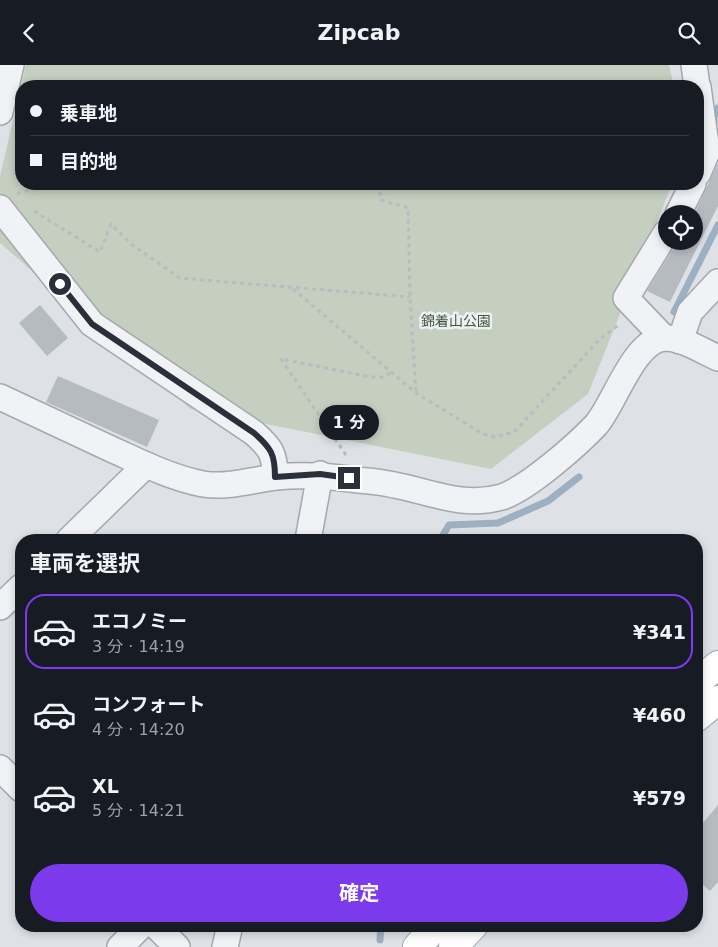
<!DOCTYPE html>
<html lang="ja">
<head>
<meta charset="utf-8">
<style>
  :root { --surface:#171b24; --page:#20242c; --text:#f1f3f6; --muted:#9ea1a6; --line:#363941; --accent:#7c3aed }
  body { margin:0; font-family:"DejaVu Sans","Noto Sans JP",sans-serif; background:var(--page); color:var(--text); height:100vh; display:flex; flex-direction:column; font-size:19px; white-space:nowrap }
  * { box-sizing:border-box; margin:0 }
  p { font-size:16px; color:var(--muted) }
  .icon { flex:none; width:28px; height:28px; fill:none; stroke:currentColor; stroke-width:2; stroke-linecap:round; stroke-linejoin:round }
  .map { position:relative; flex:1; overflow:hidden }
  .side { position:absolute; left:15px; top:469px; width:688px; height:398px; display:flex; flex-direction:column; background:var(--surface); border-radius:20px; box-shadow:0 2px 8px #0003 }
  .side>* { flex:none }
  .top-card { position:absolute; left:15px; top:15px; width:689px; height:110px; border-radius:20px; box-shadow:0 2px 8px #0003; display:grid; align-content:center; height:110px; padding:0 15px; background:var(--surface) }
  .controls { position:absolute; left:658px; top:140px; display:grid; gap:10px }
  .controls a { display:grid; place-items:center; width:45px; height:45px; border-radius:50%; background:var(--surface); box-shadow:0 2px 8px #0003; font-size:25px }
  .end { position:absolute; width:22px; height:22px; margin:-11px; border:6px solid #29303b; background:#fff; box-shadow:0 0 0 2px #fff }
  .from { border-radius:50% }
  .bubble { position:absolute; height:35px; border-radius:18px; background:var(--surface); box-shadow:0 2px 8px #0003; font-size:16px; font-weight:700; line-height:35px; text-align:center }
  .top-card b { display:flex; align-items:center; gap:18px; height:48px; font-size:19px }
  .top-card b+b { border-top:1px solid var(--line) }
  .top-card i { width:12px; height:12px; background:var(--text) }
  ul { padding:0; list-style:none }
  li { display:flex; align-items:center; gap:15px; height:75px; margin:0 10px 8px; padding:0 5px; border:2px solid transparent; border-radius:20px }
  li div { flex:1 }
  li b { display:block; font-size:19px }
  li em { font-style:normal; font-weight:700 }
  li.active { border-color:var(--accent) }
  li>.icon { width:45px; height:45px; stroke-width:1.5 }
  h2 { padding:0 15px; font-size:22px; line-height:60px }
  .action { display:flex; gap:10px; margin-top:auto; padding:10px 15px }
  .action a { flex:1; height:58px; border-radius:30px; background:var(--accent); color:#fff; font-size:20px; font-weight:700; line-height:58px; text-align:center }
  header { display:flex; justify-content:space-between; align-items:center; height:65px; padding:0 15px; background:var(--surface); font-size:22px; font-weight:700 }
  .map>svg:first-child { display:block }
</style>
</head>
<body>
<header><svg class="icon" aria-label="back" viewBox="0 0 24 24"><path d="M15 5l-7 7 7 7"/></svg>Zipcab<svg class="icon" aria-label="search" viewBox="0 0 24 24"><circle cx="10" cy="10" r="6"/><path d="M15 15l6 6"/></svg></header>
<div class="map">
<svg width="718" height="882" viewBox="0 0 718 882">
  <rect width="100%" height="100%" fill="#dee1e6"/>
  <polygon fill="#c4cfc0" points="26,0 669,0 674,21 21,21 21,119 672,119 588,329 491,404 191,344 0,178 0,111"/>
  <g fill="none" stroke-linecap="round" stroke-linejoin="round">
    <g stroke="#9db0c2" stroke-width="7">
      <polyline points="714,59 714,52 718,43"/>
      <polyline points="674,247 718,160"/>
      <polyline points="440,475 449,460 498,458 548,436 579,412"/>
      <polyline points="380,875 381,860"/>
    </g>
  </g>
  <g fill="#b6bbc2">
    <polygon points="718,98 718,141 670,237 647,226 678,176 694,176 694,150"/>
    <polygon points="40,240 68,273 47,291 19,258"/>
    <polygon points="58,311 159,355 147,382 46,337"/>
    <polygon points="718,740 718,817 710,826 696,814 696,766"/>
  </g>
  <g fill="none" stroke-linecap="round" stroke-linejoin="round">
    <defs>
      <g id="minor">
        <polyline points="694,0 697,21"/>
        <polyline points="698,22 707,87 698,108"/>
        <polyline points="0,47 11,0"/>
        <path d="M0,143l92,116 162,109c17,15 21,21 21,44"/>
        <polyline points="678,149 693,119"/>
        <polyline points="664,273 626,233 666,168"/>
        <polyline points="680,276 690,247 718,217"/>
        <path d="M0,332c37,17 74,35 111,52 29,13 60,29 92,35 25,4 48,-4 73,-7 28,-3 54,-1 81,3 12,1 25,2 37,5 38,7 68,23 108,12 26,-9 74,-51 94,-72 18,-20 38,-86 69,-87 18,0 37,13 53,20"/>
        <polyline points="69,475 146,400"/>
        <polyline points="308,475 320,409"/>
        <polyline points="0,542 21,522"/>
        <polyline points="0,703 21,724"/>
        <polyline points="155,860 177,882"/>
        <polyline points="120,882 142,860"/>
        <polyline points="225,882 230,860"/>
      </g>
      <g id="major">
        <polyline points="696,618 718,600"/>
        <polyline points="696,653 718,635"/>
        <polyline points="417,882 437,860"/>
        <polyline points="453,882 474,860"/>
      </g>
    </defs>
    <use href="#minor" stroke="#a4a8af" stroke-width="28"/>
    <use href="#major" stroke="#9fa6b0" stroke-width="30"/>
    <g stroke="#b8bcc1" stroke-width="3" stroke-dasharray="4 4" stroke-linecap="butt">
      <polyline points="378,119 381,135 408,143 410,232 416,328"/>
      <polyline points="17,129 51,119"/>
      <polyline points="34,146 100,187 111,159 131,179 180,213 410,232"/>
      <polyline points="293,224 416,328 483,369 495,372 514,367 600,274 620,259"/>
      <polyline points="346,390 281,294 371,312 383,312 390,308"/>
    </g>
    <use href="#minor" stroke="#f0f2f5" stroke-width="25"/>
    <use href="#major" stroke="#fff" stroke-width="28"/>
  </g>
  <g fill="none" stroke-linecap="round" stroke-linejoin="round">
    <path stroke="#29303b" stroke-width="6" d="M60,219l32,40 162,109c17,15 21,21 21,44l45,-3 29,4"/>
  </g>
  <g text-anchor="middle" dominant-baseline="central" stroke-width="5" stroke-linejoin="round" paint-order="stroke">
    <g font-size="14" fill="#3f5538" stroke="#edf0f4">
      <text x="456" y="256">錦着山公園</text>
    </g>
  </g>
</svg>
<div class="controls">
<a><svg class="icon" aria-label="locate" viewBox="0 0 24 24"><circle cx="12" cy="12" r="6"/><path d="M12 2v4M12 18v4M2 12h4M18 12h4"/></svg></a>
</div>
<i class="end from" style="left:60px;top:219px"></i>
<i class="end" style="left:349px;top:413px"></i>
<div class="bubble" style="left:319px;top:340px;width:60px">1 分</div>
<div class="top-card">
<b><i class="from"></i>乗車地</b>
<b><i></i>目的地</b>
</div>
<section class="side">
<h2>車両を選択</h2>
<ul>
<li class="active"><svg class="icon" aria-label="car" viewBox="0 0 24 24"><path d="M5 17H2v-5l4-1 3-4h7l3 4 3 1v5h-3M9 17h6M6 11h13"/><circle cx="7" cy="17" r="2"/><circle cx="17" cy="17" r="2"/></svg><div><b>エコノミー</b><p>3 分 · 14:19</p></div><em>¥341</em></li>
<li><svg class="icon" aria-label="car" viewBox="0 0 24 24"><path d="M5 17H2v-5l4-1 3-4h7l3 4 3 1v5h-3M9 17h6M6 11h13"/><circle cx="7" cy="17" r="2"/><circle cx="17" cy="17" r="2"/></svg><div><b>コンフォート</b><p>4 分 · 14:20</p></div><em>¥460</em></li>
<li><svg class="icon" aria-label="car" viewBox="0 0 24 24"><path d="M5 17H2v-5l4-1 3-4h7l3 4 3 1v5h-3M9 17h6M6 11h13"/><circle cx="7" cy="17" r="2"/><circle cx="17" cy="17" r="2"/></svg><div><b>XL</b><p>5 分 · 14:21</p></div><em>¥579</em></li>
</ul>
<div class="action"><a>確定</a></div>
</section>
</div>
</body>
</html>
